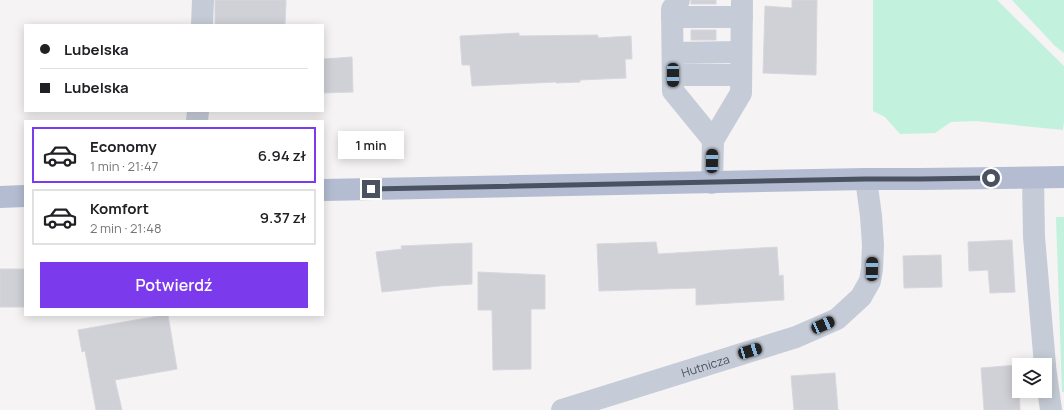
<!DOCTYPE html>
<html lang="pl">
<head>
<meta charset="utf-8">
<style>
  :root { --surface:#fff; --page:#f2f2f2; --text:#202124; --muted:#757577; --line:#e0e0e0; --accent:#7c3aed }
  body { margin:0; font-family:Manrope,sans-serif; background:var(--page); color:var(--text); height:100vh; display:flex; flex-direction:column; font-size:15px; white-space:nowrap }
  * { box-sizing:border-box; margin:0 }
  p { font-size:13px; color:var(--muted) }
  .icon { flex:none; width:22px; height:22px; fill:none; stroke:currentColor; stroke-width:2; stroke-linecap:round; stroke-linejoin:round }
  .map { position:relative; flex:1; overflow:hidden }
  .side { position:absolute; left:24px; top:120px; width:300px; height:196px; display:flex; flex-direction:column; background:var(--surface); border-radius:0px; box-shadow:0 2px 10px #0003 }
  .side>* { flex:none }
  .banner { position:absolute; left:24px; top:24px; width:300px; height:88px; border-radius:0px; box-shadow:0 2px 10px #0003; display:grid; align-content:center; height:88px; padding:0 16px; background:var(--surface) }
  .controls { position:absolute; left:1012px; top:358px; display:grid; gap:8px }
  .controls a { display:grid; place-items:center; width:40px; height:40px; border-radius:0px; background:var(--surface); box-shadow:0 2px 10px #0003; font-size:20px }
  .end { position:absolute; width:18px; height:18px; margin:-9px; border:5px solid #4a5160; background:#fff; box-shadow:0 0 0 2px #fff }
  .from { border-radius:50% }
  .bubble { position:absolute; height:28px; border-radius:0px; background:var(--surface); box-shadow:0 2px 10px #0003; font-size:13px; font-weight:600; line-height:28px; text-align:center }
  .car { position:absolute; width:12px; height:24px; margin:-12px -6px; border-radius:5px; box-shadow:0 0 3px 1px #0007; background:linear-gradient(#222 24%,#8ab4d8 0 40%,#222 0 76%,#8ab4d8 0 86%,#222 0) }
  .banner b { display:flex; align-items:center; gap:14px; height:38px; font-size:15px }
  .banner b+b { border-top:1px solid var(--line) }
  .banner i { width:10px; height:10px; background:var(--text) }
  ul { padding:7px 0 0; list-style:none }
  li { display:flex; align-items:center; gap:12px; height:56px; margin:0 8px 6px; padding:0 8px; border:2px solid var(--line); border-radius:0px }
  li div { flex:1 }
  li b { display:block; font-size:15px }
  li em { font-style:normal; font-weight:600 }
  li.on { border-color:var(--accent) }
  li>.icon { width:36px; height:36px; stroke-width:1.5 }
  .button { display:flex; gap:8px; margin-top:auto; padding:8px 16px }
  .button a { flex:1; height:46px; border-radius:0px; background:var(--accent); color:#fff; font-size:16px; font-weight:600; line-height:46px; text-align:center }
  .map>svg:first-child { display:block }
</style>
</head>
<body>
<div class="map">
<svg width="1064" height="410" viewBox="0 0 1064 410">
  <rect width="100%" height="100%" fill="#f5f3f3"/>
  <g fill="#c2f1dd">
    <polygon points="873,0 997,0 1064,66 1064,121 1063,130 976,121 951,122 935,133 900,134 885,117 873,111"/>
    <polygon points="1012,0 1064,0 1064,53 1055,46"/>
    <polygon points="1056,217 1064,217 1064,392 1062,392"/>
  </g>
  <g fill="#cfd1d7" stroke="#d7d7de">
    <polygon points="215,0 286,0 285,25 215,25"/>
    <rect x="691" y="0" width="25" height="4"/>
    <polygon points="792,0 817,0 816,75 763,73 765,6 792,8"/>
    <rect x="691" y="30" width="25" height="10"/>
    <polygon points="519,33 519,36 598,35 598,38 631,36 632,59 625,59 626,78 580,80 580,82 556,83 556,82 472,86 470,65 462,65 460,36"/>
    <polygon points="352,57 353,92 323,93 323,59"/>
    <polygon points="1012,240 1015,292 990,293 988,270 969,271 968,242"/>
    <polygon points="656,242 658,254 777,247 779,276 783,275 784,300 696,305 696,288 599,291 597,244"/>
    <polygon points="472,243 472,284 439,286 382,292 376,252 402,249 401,246"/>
    <polygon points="941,255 942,287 904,288 903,256"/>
    <rect x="0" y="269" width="25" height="38"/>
    <polygon points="478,272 545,275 545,309 531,309 531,369 493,370 492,310 478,310"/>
    <polygon points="164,315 168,315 177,369 115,380 122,410 96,410 85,351 82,352 78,330"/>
    <polygon points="1017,365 1018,383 1019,383 1020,410 984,410 981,368"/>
    <polygon points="835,373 838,410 794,410 791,376"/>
  </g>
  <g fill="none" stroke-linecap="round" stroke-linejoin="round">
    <g stroke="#c6ccd7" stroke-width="22">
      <polyline points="679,0 672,9 673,91 713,140"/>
      <polyline points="672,17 742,17"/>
      <polyline points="202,25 203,0"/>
      <polyline points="673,53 741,52"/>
      <polyline points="673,75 741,75"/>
      <polyline points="197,121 198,111"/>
      <polyline points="1033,178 1034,237 1045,365"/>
      <polyline points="712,183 713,140 741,93 742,0"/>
      <polyline points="1045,367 1051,410"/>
      <path id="s1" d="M562,410l234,-73 41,-18 24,-22 9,-16 2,-12 1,-24 -2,-29 -5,-37"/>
    </g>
    <g stroke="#b3bcd1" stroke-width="22">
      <polyline points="323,190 866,179 920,179 1064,177"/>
      <polyline points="0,197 25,196"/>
    </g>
  </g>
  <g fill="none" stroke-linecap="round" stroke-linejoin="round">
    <polyline stroke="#4a5160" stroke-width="5" points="371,189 866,179 920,179 991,178"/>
  </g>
  <g text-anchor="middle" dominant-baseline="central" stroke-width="3" stroke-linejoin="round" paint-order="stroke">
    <g font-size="12" fill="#4a5160" stroke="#fff">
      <text stroke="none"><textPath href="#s1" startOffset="150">Hutnicza</textPath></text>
    </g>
  </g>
</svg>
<div class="controls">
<a><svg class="icon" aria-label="layers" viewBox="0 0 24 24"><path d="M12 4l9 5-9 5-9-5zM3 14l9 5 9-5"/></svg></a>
</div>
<i class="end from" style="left:991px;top:178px"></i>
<i class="end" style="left:371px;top:189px"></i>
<div class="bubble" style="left:338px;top:131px;width:66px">1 min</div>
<i class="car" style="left:673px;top:75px;rotate:180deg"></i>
<i class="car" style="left:712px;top:161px;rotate:1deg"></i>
<i class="car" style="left:872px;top:269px;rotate:1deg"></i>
<i class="car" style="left:823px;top:325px;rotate:66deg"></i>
<i class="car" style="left:750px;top:351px;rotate:73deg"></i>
<div class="banner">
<b><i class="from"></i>Lubelska</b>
<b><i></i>Lubelska</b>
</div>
<section class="side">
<ul>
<li class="on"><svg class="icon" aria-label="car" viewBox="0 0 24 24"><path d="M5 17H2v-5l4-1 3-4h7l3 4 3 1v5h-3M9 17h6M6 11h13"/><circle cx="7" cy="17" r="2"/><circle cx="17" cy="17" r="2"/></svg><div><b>Economy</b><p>1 min · 21:47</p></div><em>6.94 zł</em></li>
<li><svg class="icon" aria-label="car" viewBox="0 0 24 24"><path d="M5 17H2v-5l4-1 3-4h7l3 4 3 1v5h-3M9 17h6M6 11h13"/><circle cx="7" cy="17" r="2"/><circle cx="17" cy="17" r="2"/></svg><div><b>Komfort</b><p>2 min · 21:48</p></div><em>9.37 zł</em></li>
</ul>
<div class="button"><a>Potwierdź</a></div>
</section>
</div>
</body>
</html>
